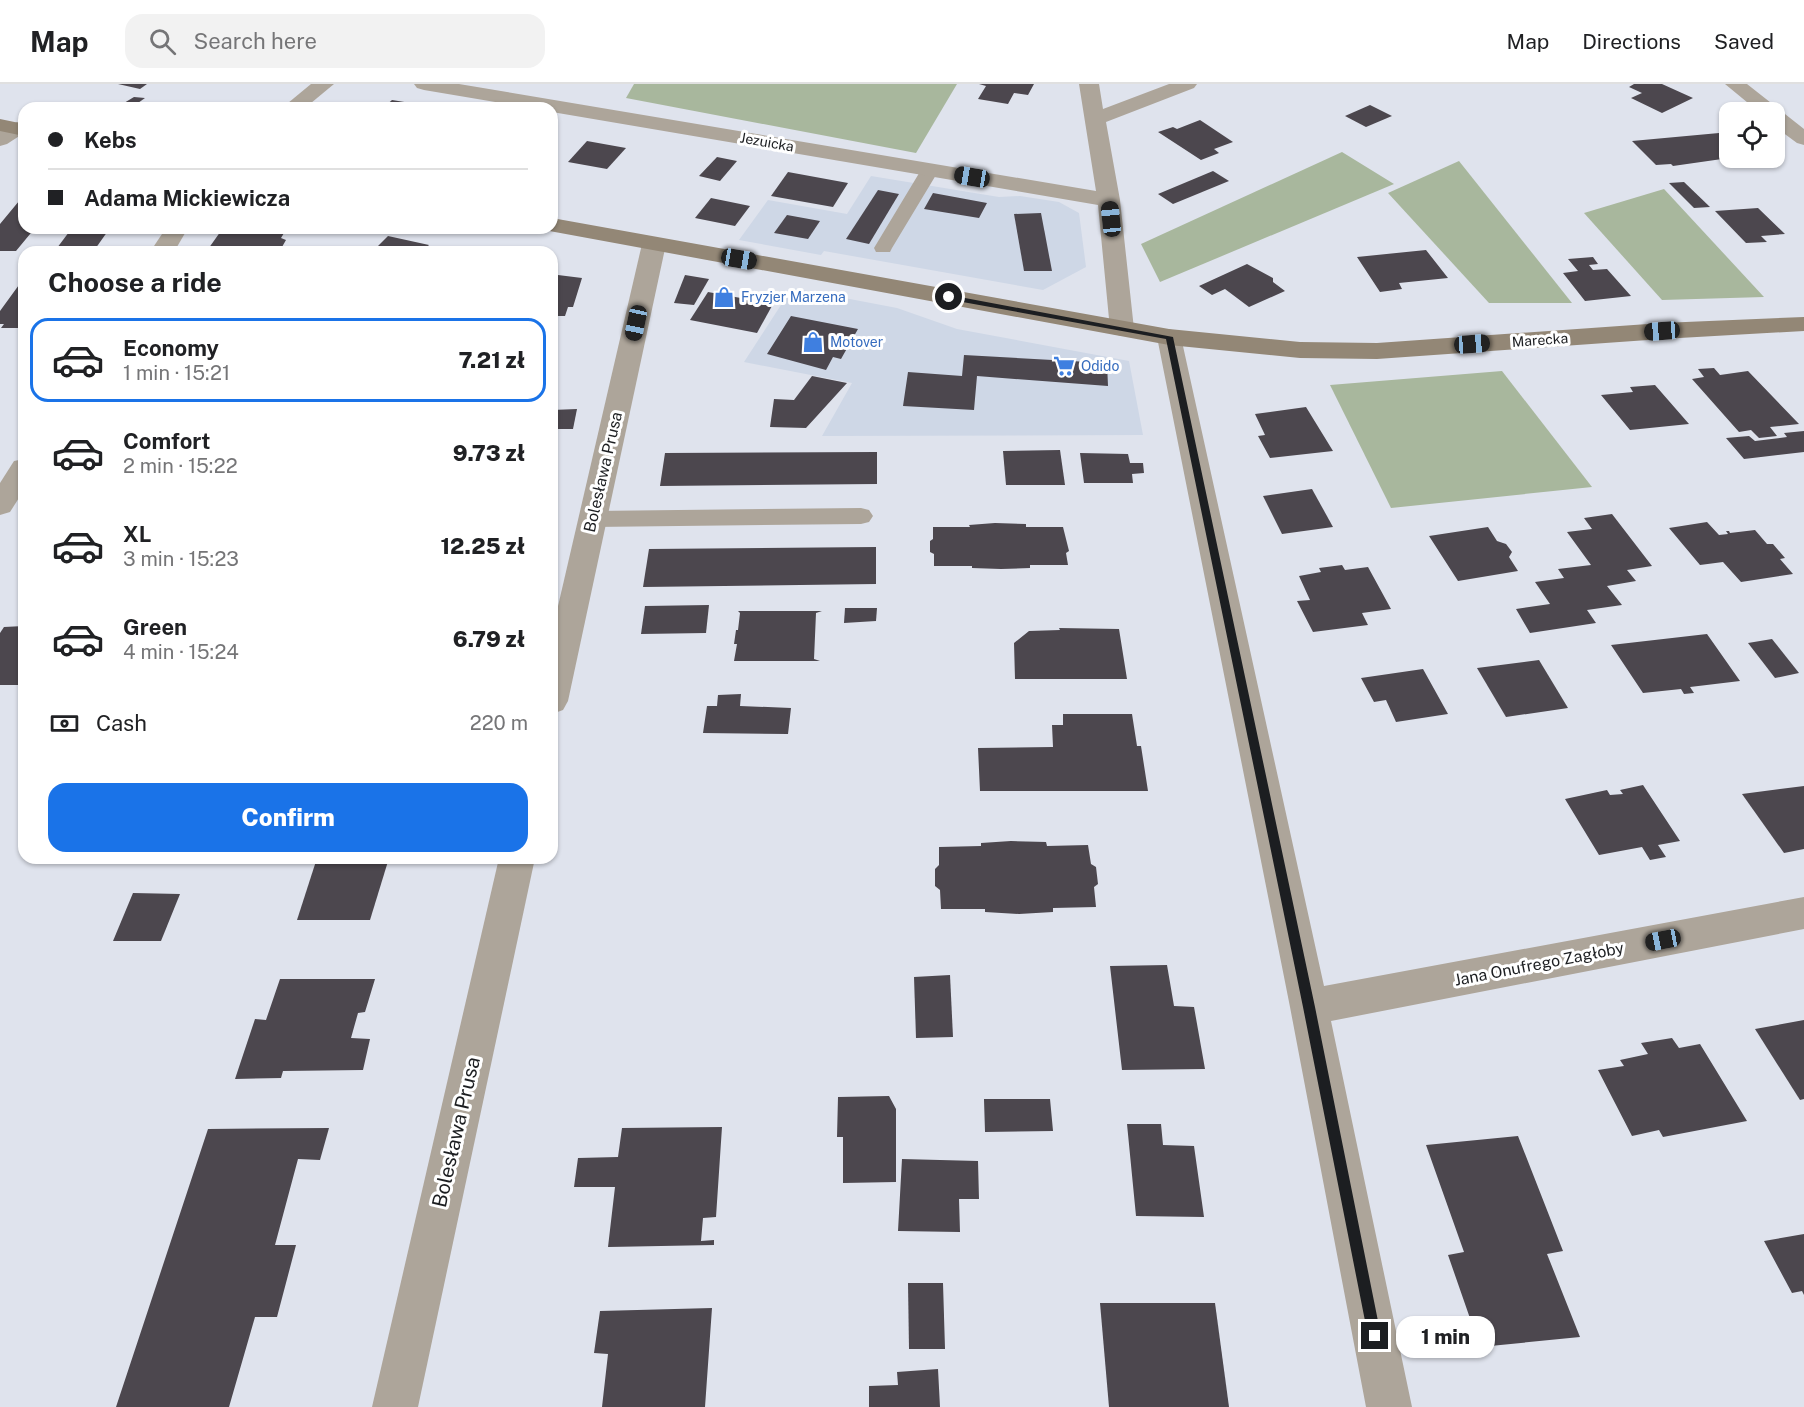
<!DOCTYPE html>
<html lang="en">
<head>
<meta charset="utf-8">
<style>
  :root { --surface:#fff; --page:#f2f2f2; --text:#202124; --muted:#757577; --line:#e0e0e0; --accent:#1a73e8 }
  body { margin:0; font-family:"Public Sans",sans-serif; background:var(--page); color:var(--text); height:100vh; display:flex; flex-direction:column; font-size:22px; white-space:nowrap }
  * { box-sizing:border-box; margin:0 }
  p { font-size:20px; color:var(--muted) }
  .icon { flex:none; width:33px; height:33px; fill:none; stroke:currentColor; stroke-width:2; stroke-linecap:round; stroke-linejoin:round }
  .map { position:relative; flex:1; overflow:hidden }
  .panel { position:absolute; left:18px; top:162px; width:540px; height:618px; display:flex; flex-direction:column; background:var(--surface); border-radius:18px; box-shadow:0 2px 4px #0004 }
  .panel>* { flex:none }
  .top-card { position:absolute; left:18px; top:18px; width:540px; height:132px; border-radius:18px; box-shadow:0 2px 4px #0004; display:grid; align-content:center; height:132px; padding:0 30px; background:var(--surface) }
  .controls { position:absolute; left:1719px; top:18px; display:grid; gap:12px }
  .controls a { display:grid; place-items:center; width:66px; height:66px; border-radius:12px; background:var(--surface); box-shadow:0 2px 4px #0004; font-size:30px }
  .end { position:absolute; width:27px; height:27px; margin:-14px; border:8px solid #1c1e21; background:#fff; box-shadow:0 0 0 3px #fff }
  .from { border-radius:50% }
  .bubble { position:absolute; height:42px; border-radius:18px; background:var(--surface); box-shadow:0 2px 4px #0004; font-size:20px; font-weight:800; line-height:42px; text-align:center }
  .car { position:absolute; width:18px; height:36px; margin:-18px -9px; border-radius:8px; box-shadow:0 0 4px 2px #0007; background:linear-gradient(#222 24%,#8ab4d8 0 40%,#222 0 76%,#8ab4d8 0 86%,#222 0) }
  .top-card b { display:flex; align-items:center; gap:21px; height:57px; font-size:22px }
  .top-card b+b { border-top:2px solid var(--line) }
  .top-card i { width:15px; height:15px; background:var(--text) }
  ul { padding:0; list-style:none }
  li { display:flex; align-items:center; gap:18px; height:84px; margin:0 12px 9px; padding:0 18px; border:3px solid transparent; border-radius:18px }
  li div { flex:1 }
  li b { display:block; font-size:22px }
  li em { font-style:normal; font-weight:800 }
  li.active { border-color:var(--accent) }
  li>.icon { width:54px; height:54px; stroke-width:1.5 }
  h2 { padding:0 30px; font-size:27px; line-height:72px }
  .pay { display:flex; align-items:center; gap:15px; height:66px; padding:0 30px; font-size:22px }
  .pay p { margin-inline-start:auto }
  .button { display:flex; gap:12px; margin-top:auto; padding:12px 30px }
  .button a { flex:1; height:69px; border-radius:18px; background:var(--accent); color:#fff; font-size:24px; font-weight:800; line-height:69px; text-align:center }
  header { display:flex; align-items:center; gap:36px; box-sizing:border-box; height:84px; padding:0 30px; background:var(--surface); border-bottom:2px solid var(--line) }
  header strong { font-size:28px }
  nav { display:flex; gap:33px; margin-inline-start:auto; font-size:21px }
  .search { width:420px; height:54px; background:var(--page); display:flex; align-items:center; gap:15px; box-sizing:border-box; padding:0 21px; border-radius:18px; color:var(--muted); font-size:22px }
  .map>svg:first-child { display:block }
</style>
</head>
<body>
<header>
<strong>Map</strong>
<div class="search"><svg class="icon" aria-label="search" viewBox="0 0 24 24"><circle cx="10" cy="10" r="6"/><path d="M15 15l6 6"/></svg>Search here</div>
<nav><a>Map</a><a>Directions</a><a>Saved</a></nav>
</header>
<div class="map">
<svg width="1804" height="1323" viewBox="0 0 1804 1323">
  <rect width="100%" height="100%" fill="#dfe3ed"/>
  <g fill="#ced7e6">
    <polygon points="871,92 999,113 1020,112 1059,118 1079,129 1086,183 1043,206 824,167 821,171 739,156 768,116 847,130"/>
    <polygon points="792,204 897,224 957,245 1129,277 1143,351 822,352 852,299 744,278"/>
  </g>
  <g fill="#a8b79d">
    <polygon points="634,0 957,0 916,69 626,14"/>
    <polygon points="1342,68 1394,100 1160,198 1141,160"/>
    <polygon points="1459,77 1572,219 1489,219 1388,109"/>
    <polygon points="1664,105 1764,213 1662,216 1584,129"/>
    <polygon points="1502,287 1592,403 1391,424 1330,301"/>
  </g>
  <g fill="#4c474e">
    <polygon points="118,0 147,0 140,5"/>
    <polygon points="979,0 1034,0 1028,11 1014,9 1008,20 978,15 986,2"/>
    <polygon points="1634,0 1662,0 1693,14 1662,29 1631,14 1642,9 1629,3"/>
    <polygon points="134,13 145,14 131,24 119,22"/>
    <polygon points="392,16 429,22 427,24 383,24"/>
    <polygon points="1370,21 1392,32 1366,43 1345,32"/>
    <polygon points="1200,36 1233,58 1214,65 1219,69 1201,76 1158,48 1173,43 1177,45"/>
    <polygon points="1730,48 1730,74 1747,75 1731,77 1729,74 1673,82 1671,80 1656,81 1632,57"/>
    <polygon points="587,57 626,64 607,85 568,78"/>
    <polygon points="717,73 737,77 720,97 699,92"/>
    <polygon points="1213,87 1229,97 1173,120 1158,110"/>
    <polygon points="788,88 848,99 833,123 771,112"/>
    <polygon points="1684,98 1710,123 1694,124 1669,99"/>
    <polygon points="878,106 899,110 869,160 846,155"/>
    <polygon points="933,109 987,119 979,134 924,125"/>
    <polygon points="24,111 24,144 35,144 16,167 0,167 0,140"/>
    <polygon points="711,114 750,122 735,142 695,134"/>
    <polygon points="1758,124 1785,150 1761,152 1767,158 1746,159 1715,127"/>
    <polygon points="1041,129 1052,187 1024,187 1014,130"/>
    <polygon points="787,131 820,137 808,155 774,149"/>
    <polygon points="72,144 110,144 93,168 54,168"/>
    <polygon points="223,144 287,144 281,154 286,156 282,163 270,165 268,168 206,168"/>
    <polygon points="388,152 429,161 422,168 372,168"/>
    <polygon points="1426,166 1448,194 1399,199 1402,205 1380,208 1357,173"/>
    <polygon points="1593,173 1598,180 1589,181 1593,186 1607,185 1631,212 1585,217 1563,189 1578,187 1568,175"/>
    <polygon points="1247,180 1273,194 1273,198 1285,207 1249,223 1225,205 1212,211 1199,202"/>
    <polygon points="558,191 582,194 573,223 568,223 565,232 552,232 552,193"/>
    <polygon points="685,191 709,195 694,221 674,219"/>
    <polygon points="24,194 24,244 1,244 4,240 0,240 0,227"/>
    <polygon points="708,208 773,220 757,249 690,236"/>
    <polygon points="791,232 858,245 841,275 833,273 826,286 767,270"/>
    <polygon points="964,271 1107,279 1108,302 977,292 974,326 903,322 908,288 962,292"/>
    <polygon points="1714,284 1720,291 1748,287 1799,340 1770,343 1777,352 1759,354 1751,346 1739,348 1692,295 1704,293 1698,285"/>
    <polygon points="812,292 847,299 806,344 770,343 774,315 794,316"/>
    <polygon points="1655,301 1689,340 1630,346 1601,311 1633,308 1630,303"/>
    <polygon points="1306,323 1333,367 1270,374 1258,352 1265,351 1255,330"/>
    <polygon points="577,325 573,345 552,345 552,326"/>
    <polygon points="1804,347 1804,368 1744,375 1726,354 1749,352 1755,357 1787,353 1784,349"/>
    <polygon points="1060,366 1065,401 1006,401 1003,367"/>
    <polygon points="877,368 877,400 660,402 665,369"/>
    <polygon points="1080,369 1128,370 1130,379 1143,379 1144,389 1132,390 1133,399 1084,399"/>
    <polygon points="1312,405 1333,443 1282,450 1263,412"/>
    <polygon points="1612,430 1652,482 1627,486 1636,497 1607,502 1622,521 1587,526 1596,539 1530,549 1516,525 1550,520 1535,498 1564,494 1558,485 1591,481 1567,448 1592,445 1584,434"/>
    <polygon points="1707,438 1719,451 1728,450 1726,447 1729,447 1730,449 1755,446 1767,460 1773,460 1785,474 1780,475 1793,490 1741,498 1723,478 1700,481 1669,444"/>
    <polygon points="995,439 1026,440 1026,443 1063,443 1069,467 1066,469 1068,481 1030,481 1030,484 1001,485 972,484 972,482 934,482 934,470 930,468 930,457 933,455 933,443 970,443 969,441"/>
    <polygon points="1488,443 1497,457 1506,460 1512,468 1509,473 1518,487 1458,497 1429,452"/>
    <polygon points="876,463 876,500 643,503 649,465"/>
    <polygon points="1342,481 1345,486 1368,483 1391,525 1362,529 1368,541 1313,548 1297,517 1310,516 1299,492 1321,488 1319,484"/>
    <polygon points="709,521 706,549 641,550 645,522"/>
    <polygon points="845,524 877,524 876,537 844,539"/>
    <polygon points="738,527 822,527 816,529 814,575 820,577 734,577 737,560 734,560 736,546 738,546 740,529"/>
    <polygon points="24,542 24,601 0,601 0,549 4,543"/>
    <polygon points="1059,544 1119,545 1127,595 1015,595 1014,559 1029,547 1060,546"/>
    <polygon points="1707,550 1740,597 1690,603 1694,609 1684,610 1681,605 1643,609 1611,561"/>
    <polygon points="1772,555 1799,589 1775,594 1748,559"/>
    <polygon points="1539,576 1568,624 1506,633 1477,584"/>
    <polygon points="1423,585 1448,630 1396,638 1386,616 1374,618 1361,594"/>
    <polygon points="741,610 740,622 791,624 788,650 703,649 707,622 717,622 718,611"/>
    <polygon points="1063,630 1132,630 1137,662 1141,662 1148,707 980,707 978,664 1053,663 1052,641 1063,641"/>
    <polygon points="1643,701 1680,757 1658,761 1666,773 1650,776 1642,763 1599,771 1565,715 1607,706 1610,711 1623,710 1620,706"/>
    <polygon points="1804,702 1804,765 1784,769 1742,710"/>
    <polygon points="1011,757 1046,758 1047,762 1088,761 1091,780 1096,783 1098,800 1094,803 1096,823 1053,824 1053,828 1019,830 985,828 985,825 941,825 940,806 935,802 935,785 939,781 939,763 981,762 981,759"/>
    <polygon points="317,774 389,774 370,836 297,836"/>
    <polygon points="133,809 180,810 161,857 113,857"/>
    <polygon points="1167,881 1174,922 1194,923 1205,985 1122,986 1110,882"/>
    <polygon points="950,891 953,953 916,954 914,893"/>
    <polygon points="280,895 375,895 365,928 358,929 351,954 370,955 363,986 283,987 281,994 235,995 255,935 266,936"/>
    <polygon points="1804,936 1804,1015 1800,1016 1755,945"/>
    <polygon points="1672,954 1679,964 1700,960 1747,1037 1663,1053 1659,1046 1632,1052 1598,986 1624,982 1620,976 1648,970 1641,959"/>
    <polygon points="889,1012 896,1025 896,1098 843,1099 843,1053 837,1053 838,1013"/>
    <polygon points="984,1015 1050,1015 1053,1047 985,1048"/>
    <polygon points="1127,1040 1161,1040 1163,1061 1194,1062 1204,1133 1136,1132"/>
    <polygon points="722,1043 716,1133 703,1134 701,1157 714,1156 714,1161 608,1163 615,1103 574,1103 578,1074 618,1073 622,1044"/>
    <polygon points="329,1044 320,1076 298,1075 275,1161 296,1161 277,1233 255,1233 229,1323 116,1323 208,1045"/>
    <polygon points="1518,1052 1563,1167 1547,1170 1580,1253 1480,1263 1448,1171 1464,1168 1426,1061"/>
    <polygon points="902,1075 978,1077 979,1115 959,1115 960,1148 898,1147"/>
    <polygon points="1804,1150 1804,1211 1802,1207 1792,1209 1764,1157"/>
    <polygon points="908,1199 943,1199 945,1265 909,1265"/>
    <polygon points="1100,1219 1215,1219 1229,1323 1109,1323"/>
    <polygon points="712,1224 705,1323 602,1323 608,1270 594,1269 600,1227"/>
    <polygon points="938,1285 940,1323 869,1323 869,1302 898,1301 897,1288"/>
  </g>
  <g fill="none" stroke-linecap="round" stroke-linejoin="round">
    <g fill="#ada59a" fill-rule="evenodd">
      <polygon points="930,81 936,82 939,86 892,164 890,168 876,168 874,164 921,86 924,82"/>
      <polygon points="861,424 869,426 873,432 869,438 861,440 593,443 585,441 581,435 585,429 593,427"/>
    </g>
    <g fill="#ada59a" fill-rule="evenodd">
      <polygon points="311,0 334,0 305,24 282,24"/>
      <polygon points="414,0 459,0 1096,107 1079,0 1099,0 1103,25 1169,0 1197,0 1194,4 1106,38 1120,116 1134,245 1131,250 1122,252 1113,250 1110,245 1098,121 552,28 552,24 530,24 424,6 417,4"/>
      <polygon points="1725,0 1747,0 1804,45 1804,61 1797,59 1774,42 1774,28 1759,28"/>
      <polygon points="17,38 24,40 24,49 7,60 0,62 0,46"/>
      <polygon points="166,144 188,144 174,168 150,168"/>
      <polygon points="654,153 662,155 666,160 568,617 563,626 552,630 552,548 642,160 646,155"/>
      <polygon points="1169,245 1178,248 1181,253 1324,902 1804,813 1804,845 1331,937 1412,1323 1366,1323 1290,923 1157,253 1160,248"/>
      <polygon points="24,375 24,406 10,428 0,431 0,399 14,377"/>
      <polygon points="499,774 535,774 418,1323 372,1323"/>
    </g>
    <g fill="#938776" fill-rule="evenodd">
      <polygon points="0,35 24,40 24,52 0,47"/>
      <polygon points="552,134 1169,245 1300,258 1377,259 1662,239 1804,233 1804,247 1662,255 1377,275 1300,274 1169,261 544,146 543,144 552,144"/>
    </g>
  </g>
  <polygon fill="#1c1e21" points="949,211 1173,253 1315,923 1381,1252 1379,1257 1375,1259 1370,1257 1368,1252 1303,923 1166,255 946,215"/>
  <defs>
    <symbol id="shop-bare" viewBox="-9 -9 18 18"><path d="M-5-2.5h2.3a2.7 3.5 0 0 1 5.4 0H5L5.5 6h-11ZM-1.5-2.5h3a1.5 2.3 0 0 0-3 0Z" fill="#3f7fe0" stroke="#fff" stroke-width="2.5" paint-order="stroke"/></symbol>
    <symbol id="supermarket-bare" viewBox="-9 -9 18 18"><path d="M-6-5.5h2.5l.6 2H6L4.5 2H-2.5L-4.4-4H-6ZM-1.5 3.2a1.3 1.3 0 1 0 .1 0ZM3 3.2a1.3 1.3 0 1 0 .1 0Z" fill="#3f7fe0" stroke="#fff" stroke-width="2.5" paint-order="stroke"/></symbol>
  </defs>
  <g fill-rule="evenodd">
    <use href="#shop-bare" x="709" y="198" width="30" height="30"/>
    <use href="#shop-bare" x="798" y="243" width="30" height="30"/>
    <use href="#supermarket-bare" x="1049" y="267" width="30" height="30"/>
  </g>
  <g text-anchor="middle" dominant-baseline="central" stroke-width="6" stroke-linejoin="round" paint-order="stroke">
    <g font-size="14" fill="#1c1e21" stroke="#fff">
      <text transform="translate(767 58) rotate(10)">Jezuicka</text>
      <text transform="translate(1540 256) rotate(-4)">Marecka</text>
    </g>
    <g font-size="14" fill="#366cbe" stroke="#fff" text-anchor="start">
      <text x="741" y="213">Fryzjer Marzena</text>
      <text x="830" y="258">Motover</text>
      <text x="1081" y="282">Odido</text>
    </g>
    <g font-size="16" fill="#1c1e21" stroke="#fff">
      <text transform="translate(603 388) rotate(-77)">Bolesława Prusa</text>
      <text transform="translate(1539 880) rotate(-11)">Jana Onufrego Zagłoby</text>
    </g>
    <g font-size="20" fill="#1c1e21" stroke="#fff">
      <text transform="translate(456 1048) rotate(-77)">Bolesława Prusa</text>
    </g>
  </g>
</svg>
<div class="controls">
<a><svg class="icon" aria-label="locate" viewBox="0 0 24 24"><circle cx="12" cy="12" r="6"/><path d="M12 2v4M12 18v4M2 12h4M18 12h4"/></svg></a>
</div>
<i class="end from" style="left:949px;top:213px"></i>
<i class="end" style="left:1375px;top:1252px"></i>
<div class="bubble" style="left:1396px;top:1232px;width:99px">1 min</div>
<i class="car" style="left:972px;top:93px;rotate:280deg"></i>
<i class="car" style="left:1111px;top:135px;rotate:354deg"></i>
<i class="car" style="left:739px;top:175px;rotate:100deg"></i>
<i class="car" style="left:636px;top:239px;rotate:192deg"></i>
<i class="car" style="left:1662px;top:247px;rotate:266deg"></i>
<i class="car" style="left:1472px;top:260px;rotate:86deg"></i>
<i class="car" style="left:1663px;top:856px;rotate:259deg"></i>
<div class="top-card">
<b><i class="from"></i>Kebs</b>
<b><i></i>Adama Mickiewicza</b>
</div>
<section class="panel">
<h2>Choose a ride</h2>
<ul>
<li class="active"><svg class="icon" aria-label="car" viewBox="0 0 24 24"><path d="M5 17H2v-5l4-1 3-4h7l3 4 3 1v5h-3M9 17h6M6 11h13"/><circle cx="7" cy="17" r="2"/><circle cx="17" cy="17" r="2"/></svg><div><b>Economy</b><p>1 min · 15:21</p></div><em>7.21 zł</em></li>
<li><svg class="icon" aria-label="car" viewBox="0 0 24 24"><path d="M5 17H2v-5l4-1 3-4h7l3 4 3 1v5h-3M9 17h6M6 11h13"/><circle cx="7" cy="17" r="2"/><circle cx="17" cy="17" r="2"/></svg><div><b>Comfort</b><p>2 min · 15:22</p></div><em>9.73 zł</em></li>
<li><svg class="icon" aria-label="car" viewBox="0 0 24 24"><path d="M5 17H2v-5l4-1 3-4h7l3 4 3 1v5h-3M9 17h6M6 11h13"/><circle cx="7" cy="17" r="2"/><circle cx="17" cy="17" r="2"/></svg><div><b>XL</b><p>3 min · 15:23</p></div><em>12.25 zł</em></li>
<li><svg class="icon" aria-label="car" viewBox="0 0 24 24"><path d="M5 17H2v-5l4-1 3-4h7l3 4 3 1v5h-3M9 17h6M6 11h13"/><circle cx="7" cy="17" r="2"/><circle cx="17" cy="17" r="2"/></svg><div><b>Green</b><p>4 min · 15:24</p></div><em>6.79 zł</em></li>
</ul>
<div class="pay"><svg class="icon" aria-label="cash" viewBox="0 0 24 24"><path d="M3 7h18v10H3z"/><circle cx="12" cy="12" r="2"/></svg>Cash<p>220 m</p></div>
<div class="button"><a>Confirm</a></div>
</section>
</div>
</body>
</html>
